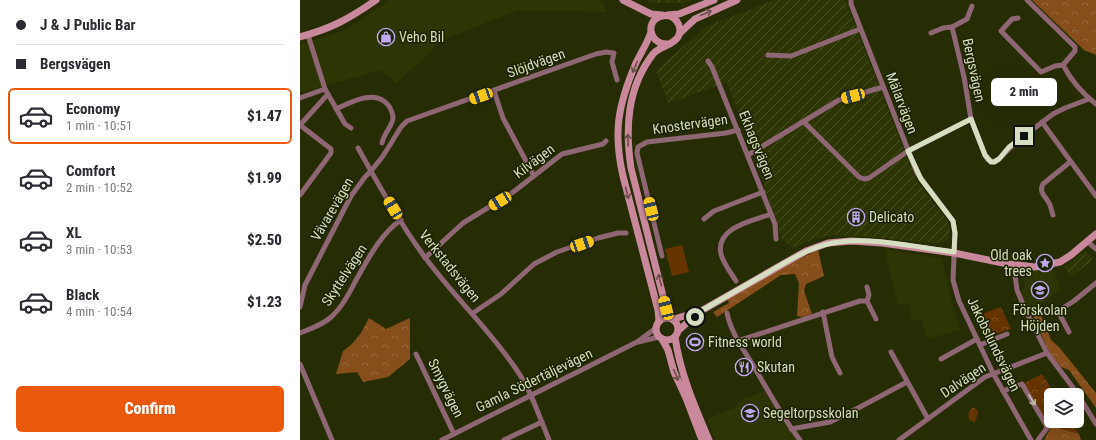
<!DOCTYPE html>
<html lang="en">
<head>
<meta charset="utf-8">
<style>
  :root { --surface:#fff; --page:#f2f2f3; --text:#2b2b33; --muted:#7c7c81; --line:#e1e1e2; --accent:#ea580c }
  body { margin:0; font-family:"Roboto Condensed",sans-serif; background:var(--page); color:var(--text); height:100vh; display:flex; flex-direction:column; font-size:15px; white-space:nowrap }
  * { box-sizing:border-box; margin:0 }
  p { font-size:13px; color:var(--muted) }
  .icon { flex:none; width:22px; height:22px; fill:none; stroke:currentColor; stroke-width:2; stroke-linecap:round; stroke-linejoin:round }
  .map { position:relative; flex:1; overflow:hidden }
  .panel { display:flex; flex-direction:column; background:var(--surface); width:300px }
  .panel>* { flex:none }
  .hud { display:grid; align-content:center; height:88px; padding:0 16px; background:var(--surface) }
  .buttons { position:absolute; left:744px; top:388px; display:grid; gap:8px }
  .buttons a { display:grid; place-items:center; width:40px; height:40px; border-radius:6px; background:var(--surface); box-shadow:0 4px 16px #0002; font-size:20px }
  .end { position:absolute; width:18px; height:18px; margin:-9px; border:5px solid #d6dec2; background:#111; box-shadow:0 0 0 2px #111 }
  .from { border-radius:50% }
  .bubble { position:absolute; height:28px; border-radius:6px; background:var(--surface); box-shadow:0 4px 16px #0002; font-size:13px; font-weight:800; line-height:28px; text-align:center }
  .car { position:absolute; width:12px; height:24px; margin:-12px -6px; border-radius:5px; box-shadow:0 0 3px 1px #0007; background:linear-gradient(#f5c518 24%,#345 0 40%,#f5c518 0 76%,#345 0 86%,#f5c518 0) }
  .hud b { display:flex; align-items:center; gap:14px; height:38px; font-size:15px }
  .hud b+b { border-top:1px solid var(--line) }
  .hud i { width:10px; height:10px; background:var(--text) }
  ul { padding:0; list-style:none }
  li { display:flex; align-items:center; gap:12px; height:56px; margin:0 8px 6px; padding:0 8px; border:2px solid transparent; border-radius:6px }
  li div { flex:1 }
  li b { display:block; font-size:15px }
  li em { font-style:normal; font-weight:800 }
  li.on { border-color:var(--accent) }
  li>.icon { width:36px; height:36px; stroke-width:1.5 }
  .action { display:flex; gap:8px; margin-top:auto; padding:8px 16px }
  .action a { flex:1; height:46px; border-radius:6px; background:var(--accent); color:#fff; font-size:16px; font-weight:800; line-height:46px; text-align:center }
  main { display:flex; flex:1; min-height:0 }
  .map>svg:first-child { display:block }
</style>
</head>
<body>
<main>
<section class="panel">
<div class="hud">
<b><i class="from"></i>J &amp; J Public Bar</b>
<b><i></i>Bergsvägen</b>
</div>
<ul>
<li class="on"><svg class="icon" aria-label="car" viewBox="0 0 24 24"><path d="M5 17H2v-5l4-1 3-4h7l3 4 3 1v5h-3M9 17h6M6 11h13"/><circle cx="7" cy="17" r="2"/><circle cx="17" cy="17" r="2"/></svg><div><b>Economy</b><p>1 min · 10:51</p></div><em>$1.47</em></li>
<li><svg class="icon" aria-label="car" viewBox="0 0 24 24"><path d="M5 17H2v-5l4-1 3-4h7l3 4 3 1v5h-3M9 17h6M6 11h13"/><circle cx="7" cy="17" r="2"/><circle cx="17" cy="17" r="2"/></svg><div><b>Comfort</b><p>2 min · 10:52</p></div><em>$1.99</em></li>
<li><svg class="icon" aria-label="car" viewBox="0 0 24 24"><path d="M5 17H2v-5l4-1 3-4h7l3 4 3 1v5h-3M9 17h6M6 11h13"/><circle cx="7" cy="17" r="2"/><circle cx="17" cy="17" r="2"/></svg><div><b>XL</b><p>3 min · 10:53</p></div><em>$2.50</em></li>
<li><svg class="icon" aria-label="car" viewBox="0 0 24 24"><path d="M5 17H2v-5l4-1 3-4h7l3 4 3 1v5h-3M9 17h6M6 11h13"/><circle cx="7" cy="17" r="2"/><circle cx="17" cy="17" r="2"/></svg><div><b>Black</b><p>4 min · 10:54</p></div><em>$1.23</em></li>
</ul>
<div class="action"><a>Confirm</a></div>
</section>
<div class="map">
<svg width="796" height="440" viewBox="0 0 796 440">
  <defs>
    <pattern id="industrial-furrows" width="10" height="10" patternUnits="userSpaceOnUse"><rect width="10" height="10" fill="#2d3504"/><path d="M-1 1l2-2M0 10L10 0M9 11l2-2" fill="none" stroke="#4b5227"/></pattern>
    <pattern id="forest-crowns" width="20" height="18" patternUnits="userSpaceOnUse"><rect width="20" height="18" fill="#854e1a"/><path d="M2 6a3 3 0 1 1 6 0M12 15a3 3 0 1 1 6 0" fill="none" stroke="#96673a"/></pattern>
    <pattern id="park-crowns" width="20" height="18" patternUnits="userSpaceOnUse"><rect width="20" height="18" fill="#663400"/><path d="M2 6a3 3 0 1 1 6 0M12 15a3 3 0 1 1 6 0" fill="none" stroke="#7b5124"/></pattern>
  </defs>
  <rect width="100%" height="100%" fill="#262d04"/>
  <g fill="#2d3504">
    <polygon points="89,0 298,0 302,2 307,12 218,10 143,40 97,83 80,70 0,93 0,44 46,30"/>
    <polygon points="587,250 641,258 644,267 651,300 660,330 627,339 621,319 612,320 609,304 598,305 586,256"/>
    <polygon points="753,268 760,288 738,308 728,311 721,292 726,283 722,280 724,275 730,270"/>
    <polygon points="464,390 483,421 498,440 416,440 407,419 434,408 438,403 450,396 451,397"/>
  </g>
  <g fill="url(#industrial-furrows)">
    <polygon points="348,0 391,0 384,3 354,3"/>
    <polygon points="474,0 545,0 616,180 647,220 650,229 648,240 644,242 636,243 557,236 533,235 514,239 494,248 482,240 451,146 427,82 368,103 356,70 407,26"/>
    <polygon points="785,250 793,260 771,277 764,267"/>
  </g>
  <g fill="url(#forest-crowns)">
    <polygon points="732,0 796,0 796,55 784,50"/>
    <polygon points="518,250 524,276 506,284 504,291 512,314 502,317 497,316 499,283 495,274 481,275 417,317 413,312 429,303 427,298 480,268"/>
    <polygon points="738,308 751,340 759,347 796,393 796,408 769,370 761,367 750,354 731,311"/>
    <polygon points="69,318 86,329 110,318 110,359 88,377 63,382 57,372 36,374 43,351 52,344 61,333"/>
    <polygon points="749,425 779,434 781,440 744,440 750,429"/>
  </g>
  <g fill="url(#park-crowns)">
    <polygon points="701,307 711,329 690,336 679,315"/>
    <polygon points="742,374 755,395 751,395 751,421 771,421 779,434 749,425 724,383"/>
    <path d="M673,407l4,3 1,3 -3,9c-7,-1 -7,-5 -6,-11z"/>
  </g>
  <polygon fill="#663400" points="382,245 389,272 372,276 365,249"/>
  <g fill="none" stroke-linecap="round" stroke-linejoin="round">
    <g stroke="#8f6673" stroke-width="5">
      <polyline points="551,0 551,4 617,173 653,221 655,233 653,280 659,301 693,373 731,440"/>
      <polyline points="672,6 667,19 652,27 664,77 671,119 685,155 688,160 694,162 699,159 715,143 753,114 765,108 789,99"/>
      <polyline points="718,18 712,19 701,31 741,72 755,66 763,65 775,51 775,47 727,0"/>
      <polyline points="631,33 643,28 652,27"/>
      <polyline points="8,35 25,89 45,124 51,128"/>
      <polyline points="468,55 491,56 560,29"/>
      <polyline points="408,61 412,67 475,224 476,239"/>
      <path d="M763,65c8,15 20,29 33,39"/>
      <polyline points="194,91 203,118 234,176"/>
      <polyline points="0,98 25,89"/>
      <path d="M36,109c15,-7 40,-21 53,-3 2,4 4,7 4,12 0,7 -9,15 -11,25"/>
      <polyline points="504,122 559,177 564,179 569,178 608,151 671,119"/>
      <polyline points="742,122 796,196"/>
      <polyline points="0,125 28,94"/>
      <path d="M58,148c19,34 38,69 61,101 29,42 68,77 97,120 15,21 23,47 33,71"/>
      <polyline points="448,155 539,100 583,87"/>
      <polyline points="0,195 31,153 31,149 0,125"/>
      <path d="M753,215c-1,-3 -2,-7 -3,-10 -3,-8 -12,-12 -7,-21l27,-22"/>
      <polyline points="404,219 414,211 463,192"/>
      <polyline points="788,242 796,249"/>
      <polyline points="362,256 337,153 338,147 347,142 426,133 438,130"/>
      <polyline points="125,258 163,223 212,193 262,154 303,144 306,141"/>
      <polyline points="715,275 717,290 725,309 747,353 777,393 796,424"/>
      <path d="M436,281c-5,-8 -13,-18 -15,-27 -6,-27 32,-33 50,-40"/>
      <polyline points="567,287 569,295 567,301 576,319"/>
      <polyline points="0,307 5,285 51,196 65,177 71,171 83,156 101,127 107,121 296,54 306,52 314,53 312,62 317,80"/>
      <polyline points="523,312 532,357 540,373"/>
      <polyline points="173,313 201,294 234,264 257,252 298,238 318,233 326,233"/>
      <path d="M427,313c4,20 17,37 27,54 15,25 28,50 46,73"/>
      <polyline points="769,332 758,311 774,301 796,283"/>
      <path d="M0,333c10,-4 22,-8 30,-15 11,-9 19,-24 25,-36 12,-21 25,-48 46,-62"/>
      <polyline points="438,341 560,301 567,301"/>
      <polyline points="338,342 359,337"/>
      <polyline points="680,345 707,334"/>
      <polyline points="591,352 628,419"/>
      <polyline points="116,354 154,434"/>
      <polyline points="641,359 677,339"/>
      <polyline points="0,364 32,440"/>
      <polyline points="703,391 722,384 746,425 747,428 738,440"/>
      <polyline points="491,429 530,422 560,407 607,382"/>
      <polyline points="142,440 337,342 356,328"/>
      <polyline points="204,440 242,422"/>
      <polyline points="599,440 685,377 747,353"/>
    </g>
    <g stroke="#c9889c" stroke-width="7">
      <polyline points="323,0 351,14 362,15"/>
      <polyline points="368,15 379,14 414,0"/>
      <path d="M351,32c-4,12 -11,22 -16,33 -17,41 -22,67 -12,111l35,134 1,11"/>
      <polyline points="380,33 395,19 437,0"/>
      <path d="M0,37c32,-9 49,-18 76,-37"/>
      <path d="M369,44c-20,2 -25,-24 -7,-28 12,-3 22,10 16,21 -6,9 -18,9 -25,17 -26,34 -28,74 -22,114l35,140 5,10"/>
      <circle cx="367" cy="329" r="11"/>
      <polyline points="374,319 401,311 506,251 528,243 551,241 582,243 654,253 708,264 735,267 760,262 771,255 796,234"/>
      <polyline points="379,330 397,314"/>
      <path d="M375,337c5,36 20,70 34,103"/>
      <polyline points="362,339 368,350 374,372 386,398 402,440"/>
    </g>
  </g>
  <defs><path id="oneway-shaft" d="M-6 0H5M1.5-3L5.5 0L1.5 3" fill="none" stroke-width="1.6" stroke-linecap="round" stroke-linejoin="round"/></defs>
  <g stroke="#6a5046">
    <use href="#oneway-shaft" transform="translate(406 13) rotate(-24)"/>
    <use href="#oneway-shaft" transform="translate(335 67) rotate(113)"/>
    <use href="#oneway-shaft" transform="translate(328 140) rotate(-90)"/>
    <use href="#oneway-shaft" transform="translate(327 193) rotate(76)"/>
    <use href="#oneway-shaft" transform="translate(360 280) rotate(-104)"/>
    <use href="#oneway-shaft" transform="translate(376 375) rotate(67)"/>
  </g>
  <use stroke="#c4c0ae" href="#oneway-shaft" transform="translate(732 400) rotate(59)"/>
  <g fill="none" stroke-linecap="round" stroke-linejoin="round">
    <path stroke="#d6dec2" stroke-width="5" d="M395,317l6,-6c22,-13 44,-25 66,-38 23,-13 45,-28 72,-31 33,-5 81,6 115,10l1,-19 -2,-12 -32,-42 -13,-28 63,-32 14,36 6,7h3l5,-3 10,-12 15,-11"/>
  </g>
  <defs>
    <symbol id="shop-ring" viewBox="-11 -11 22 22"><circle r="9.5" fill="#1c2300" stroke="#c1a8f3" stroke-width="1.5"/><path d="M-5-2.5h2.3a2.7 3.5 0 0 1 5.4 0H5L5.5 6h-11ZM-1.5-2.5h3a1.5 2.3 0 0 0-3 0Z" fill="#c1a8f3"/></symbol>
    <symbol id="building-ring" viewBox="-11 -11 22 22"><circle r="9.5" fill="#1c2300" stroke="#c1a8f3" stroke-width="1.5"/><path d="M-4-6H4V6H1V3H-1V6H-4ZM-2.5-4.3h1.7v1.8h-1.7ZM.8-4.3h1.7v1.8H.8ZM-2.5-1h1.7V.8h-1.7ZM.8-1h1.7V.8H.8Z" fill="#c1a8f3"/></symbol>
    <symbol id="sight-ring" viewBox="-11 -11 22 22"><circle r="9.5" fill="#1c2300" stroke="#c1a8f3" stroke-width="1.5"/><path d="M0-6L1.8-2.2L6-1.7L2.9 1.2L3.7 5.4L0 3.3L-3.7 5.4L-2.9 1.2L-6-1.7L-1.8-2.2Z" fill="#c1a8f3"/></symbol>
    <symbol id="school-ring" viewBox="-11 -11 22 22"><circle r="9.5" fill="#1c2300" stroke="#c1a8f3" stroke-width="1.5"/><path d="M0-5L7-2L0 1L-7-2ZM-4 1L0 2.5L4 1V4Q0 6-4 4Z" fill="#c1a8f3"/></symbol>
    <symbol id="stadium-ring" viewBox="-11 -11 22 22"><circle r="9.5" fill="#1c2300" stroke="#c1a8f3" stroke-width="1.5"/><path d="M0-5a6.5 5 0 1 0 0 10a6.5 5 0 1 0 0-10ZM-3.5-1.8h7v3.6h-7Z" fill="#c1a8f3"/></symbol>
    <symbol id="restaurant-ring" viewBox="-11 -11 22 22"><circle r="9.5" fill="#1c2300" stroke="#c1a8f3" stroke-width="1.5"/><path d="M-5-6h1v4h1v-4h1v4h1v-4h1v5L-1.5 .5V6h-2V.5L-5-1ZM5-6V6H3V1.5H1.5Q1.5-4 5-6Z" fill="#c1a8f3"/></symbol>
  </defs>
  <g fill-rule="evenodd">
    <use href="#shop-ring" x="76" y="27" width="20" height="20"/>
    <use href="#building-ring" x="546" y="207" width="20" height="20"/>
    <use href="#sight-ring" x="735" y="253" width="20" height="20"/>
    <use href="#school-ring" x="730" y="280" width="20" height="20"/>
    <use href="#stadium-ring" x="385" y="332" width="20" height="20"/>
    <use href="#restaurant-ring" x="434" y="357" width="20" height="20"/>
    <use href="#school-ring" x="440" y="403" width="20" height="20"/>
  </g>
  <g text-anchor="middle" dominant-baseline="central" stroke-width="3" stroke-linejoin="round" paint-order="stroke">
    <g font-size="14" fill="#d6dec2" stroke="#1c2300" text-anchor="start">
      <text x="99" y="37">Veho Bil</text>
      <text x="569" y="217">Delicato</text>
      <text x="732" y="255" text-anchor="end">Old oak<tspan x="732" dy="16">trees</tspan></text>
      <text x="740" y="310" text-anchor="middle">Förskolan<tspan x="740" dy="16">Höjden</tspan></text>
      <text x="408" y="342">Fitness world</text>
      <text x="457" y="367">Skutan</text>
      <text x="463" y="413">Segeltorpsskolan</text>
    </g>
    <g font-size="14" fill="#d6dec2" stroke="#1c2300">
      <text transform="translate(236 63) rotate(-20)">Slöjdvägen</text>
      <text transform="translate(674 70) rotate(78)">Bergsvägen</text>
      <text transform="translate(602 103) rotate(69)">Mälarvägen</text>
      <text transform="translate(390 124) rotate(-8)">Knostervägen</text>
      <text transform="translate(457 145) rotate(68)">Ekhagsvägen</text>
      <text transform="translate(234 161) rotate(-37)">Kilvägen</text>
      <text transform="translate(32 209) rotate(-60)">Vävarevägen</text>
      <text transform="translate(150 266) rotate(51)">Verkstadsvägen</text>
      <text transform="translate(44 275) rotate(-57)">Skyttelvägen</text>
      <text transform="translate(694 344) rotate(64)">Jakobslundsvägen</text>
      <text transform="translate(234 380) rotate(-26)">Gamla Södertäljevägen</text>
      <text transform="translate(663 380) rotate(-34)">Dalvägen</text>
      <text transform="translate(146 388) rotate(64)">Smygvägen</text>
    </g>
  </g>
</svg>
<div class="buttons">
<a><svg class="icon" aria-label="layers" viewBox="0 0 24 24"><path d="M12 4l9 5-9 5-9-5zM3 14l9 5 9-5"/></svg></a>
</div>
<i class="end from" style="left:395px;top:317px"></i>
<i class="end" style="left:724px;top:136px"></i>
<div class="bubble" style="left:691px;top:78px;width:66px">2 min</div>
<i class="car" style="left:181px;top:96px;rotate:250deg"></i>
<i class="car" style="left:553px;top:96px;rotate:255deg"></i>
<i class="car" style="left:200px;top:201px;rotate:239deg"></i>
<i class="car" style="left:93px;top:208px;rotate:329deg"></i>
<i class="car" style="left:351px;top:209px;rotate:346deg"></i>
<i class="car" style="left:282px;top:244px;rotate:71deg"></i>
<i class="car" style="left:366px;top:308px;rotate:346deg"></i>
</div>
</main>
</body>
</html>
